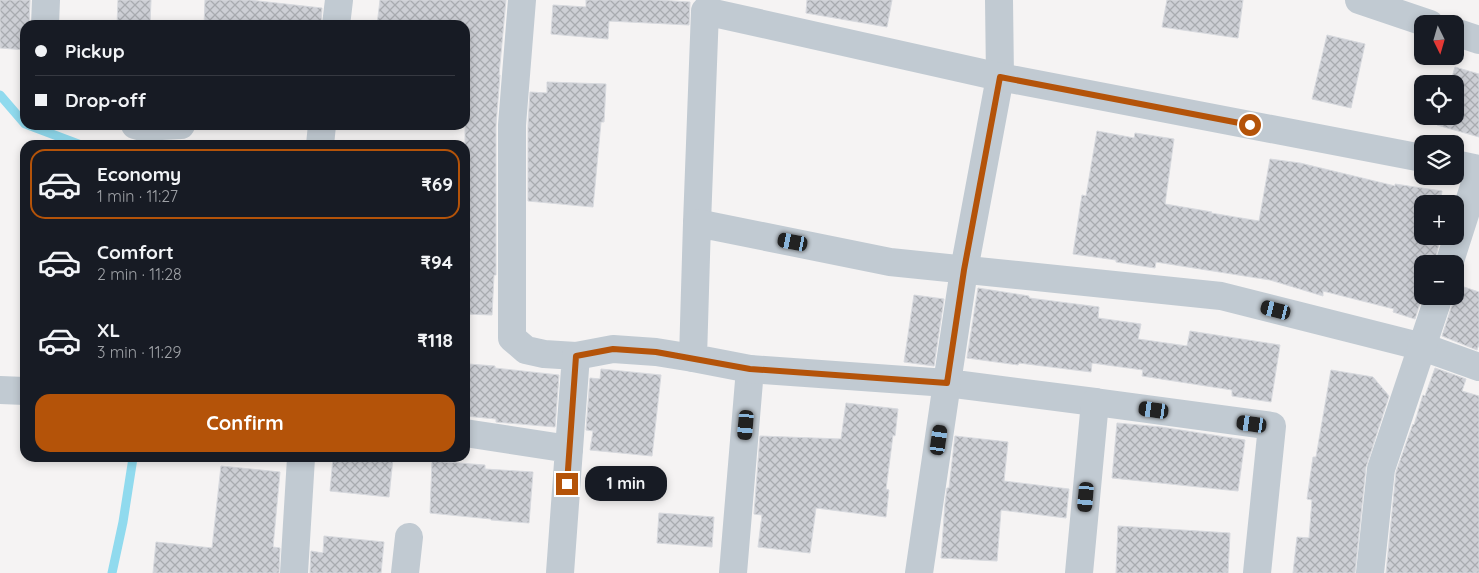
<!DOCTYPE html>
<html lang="en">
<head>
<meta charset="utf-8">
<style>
  :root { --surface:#171b24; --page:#20242c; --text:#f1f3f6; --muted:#9ea1a6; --line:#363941; --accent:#b45309 }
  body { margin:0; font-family:Quicksand,sans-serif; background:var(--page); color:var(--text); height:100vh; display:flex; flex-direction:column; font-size:19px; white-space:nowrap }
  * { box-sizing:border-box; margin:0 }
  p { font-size:16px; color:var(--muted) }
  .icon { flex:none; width:28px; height:28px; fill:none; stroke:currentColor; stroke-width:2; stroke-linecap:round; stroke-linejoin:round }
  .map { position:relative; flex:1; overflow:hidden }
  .sheet { position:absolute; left:20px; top:140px; width:450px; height:322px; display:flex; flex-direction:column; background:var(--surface); border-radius:15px; box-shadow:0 2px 8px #0003 }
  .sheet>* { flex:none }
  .top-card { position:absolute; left:20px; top:20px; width:450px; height:110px; border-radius:15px; box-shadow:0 2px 8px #0003; display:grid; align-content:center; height:110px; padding:0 15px; background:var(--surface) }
  .needle { width:32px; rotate:175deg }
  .fabs { position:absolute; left:1414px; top:15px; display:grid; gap:10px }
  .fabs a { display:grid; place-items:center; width:50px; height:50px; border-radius:10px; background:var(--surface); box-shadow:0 2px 8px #0003; font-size:25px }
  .end { position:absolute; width:22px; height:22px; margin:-11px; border:6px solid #b45309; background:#fff; box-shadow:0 0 0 2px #fff }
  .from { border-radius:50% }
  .bubble { position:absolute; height:35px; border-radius:15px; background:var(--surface); box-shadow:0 2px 8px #0003; font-size:16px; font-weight:700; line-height:35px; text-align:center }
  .car { position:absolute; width:15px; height:30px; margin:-15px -8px; border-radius:6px; box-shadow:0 0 4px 1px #0007; background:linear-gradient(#222 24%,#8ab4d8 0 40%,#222 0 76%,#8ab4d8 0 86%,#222 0) }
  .top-card b { display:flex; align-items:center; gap:18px; height:48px; font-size:19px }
  .top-card b+b { border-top:1px solid var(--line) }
  .top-card i { width:12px; height:12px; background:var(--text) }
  ul { padding:9px 0 0; list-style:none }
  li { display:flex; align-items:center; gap:15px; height:70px; margin:0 10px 8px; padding:0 5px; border:2px solid transparent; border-radius:15px }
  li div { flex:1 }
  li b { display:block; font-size:19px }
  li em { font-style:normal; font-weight:700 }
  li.selected { border-color:var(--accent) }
  li>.icon { width:45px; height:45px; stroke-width:1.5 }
  .action { display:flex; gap:10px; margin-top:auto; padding:10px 15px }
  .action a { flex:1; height:58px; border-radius:15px; background:var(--accent); color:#fff; font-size:20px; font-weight:700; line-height:58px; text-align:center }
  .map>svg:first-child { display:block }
</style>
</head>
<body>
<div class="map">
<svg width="1479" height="573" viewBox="0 0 1479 573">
  <defs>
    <pattern id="building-cross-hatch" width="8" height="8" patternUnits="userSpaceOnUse" patternTransform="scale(1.25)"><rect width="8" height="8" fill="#cdcfd5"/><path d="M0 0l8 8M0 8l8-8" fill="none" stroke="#a8abb0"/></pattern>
  </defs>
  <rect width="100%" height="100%" fill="#f5f3f3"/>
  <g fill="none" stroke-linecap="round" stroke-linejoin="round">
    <g stroke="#90daee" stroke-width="9">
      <polyline points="0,95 25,124"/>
      <polyline points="28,125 81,145"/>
      <polyline points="112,573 123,522 133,458"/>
    </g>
  </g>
  <g fill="url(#building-cross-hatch)" stroke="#d7d9de">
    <polygon points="0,0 30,0 29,25 25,25 25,50 0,48"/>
    <polygon points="118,0 151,0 150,25 117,25"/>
    <polygon points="205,0 249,0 322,8 321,25 204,25"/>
    <polygon points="380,0 506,0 499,75 500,75 496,125 496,275 494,275 492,315 465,314 465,25 377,25"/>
    <polygon points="586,0 656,0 690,2 689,25 609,21 608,39 551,34 553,5 586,7"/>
    <polygon points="807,0 892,0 887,27 806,13"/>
    <polygon points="1167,0 1243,0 1238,38 1162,27"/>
    <polygon points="1327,35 1365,44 1351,108 1312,99"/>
    <polygon points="1455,67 1479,74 1479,137 1437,125 1440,116 1455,116 1455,84 1450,84"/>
    <polygon points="547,82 606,84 604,122 601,122 593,207 528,201 528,126 530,92 547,93"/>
    <polygon points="1097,131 1134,138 1135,133 1174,139 1165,204 1212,212 1211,213 1259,221 1270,159 1300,163 1395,186 1395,184 1442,191 1440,204 1422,204 1422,236 1441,236 1434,264 1422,264 1422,296 1415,319 1393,312 1394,309 1323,291 1323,296 1270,280 1156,262 1155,268 1116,262 1116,260 1073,254 1082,195 1086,196"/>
    <polygon points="1455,284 1479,292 1479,344 1477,350 1442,336 1455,296"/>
    <polygon points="978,288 1029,296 1029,298 1099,307 1098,318 1141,324 1138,339 1187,346 1190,331 1280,345 1271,402 1232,396 1232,390 1142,376 1143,370 1092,363 1091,372 1019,363 1018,365 967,358"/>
    <polygon points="914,295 944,299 934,366 904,362"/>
    <polygon points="468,364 495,366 495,368 559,375 555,427 496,422 496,419 465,416 465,395"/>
    <polygon points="1435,368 1466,379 1462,391 1479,396 1479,573 1386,573 1396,472 1413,424 1414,425 1423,395 1425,396"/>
    <polygon points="601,369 661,375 652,456 590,450 593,431 586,430 590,378 600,379"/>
    <polygon points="1331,370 1373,377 1389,396 1366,467 1355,573 1293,573 1297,537 1309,538 1312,500 1307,499 1313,457 1316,457"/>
    <polygon points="846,403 898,409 895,436 893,435 886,489 889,490 886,517 816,508 810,553 758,547 762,515 754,514 760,436 841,439"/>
    <polygon points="1117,423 1161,427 1245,440 1238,491 1112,478"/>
    <polygon points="955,436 1008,442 1004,481 1069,489 1066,518 1001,510 997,561 941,558 945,504 947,488 949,488"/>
    <polygon points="333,458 393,458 389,497 330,491"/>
    <polygon points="432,461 485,465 485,469 533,472 529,523 491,520 491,519 430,513"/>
    <polygon points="221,466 280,472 273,547 280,548 279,573 153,573 156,542 212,548"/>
    <polygon points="659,513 714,517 712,547 657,543"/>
    <polygon points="1118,526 1230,533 1228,573 1116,573"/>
    <polygon points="324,536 384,542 381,573 310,573 311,551 323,553"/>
  </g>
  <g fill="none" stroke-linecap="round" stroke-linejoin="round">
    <g stroke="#c1cad2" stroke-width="28">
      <polyline points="522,0 512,125 512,338 526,350 544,354 576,356 569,449"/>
      <polyline points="999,0 1000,77 964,270 947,383 1095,402"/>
      <polyline points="1359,0 1430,24"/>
      <polyline points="45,25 46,0"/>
      <polyline points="336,25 339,0"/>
      <polyline points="1455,32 1479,40"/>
      <polyline points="135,125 142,127 181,125"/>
      <polyline points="320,145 322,125"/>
      <polyline points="1455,164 1479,169"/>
      <polyline points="697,223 705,11 1000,77 1422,158"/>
      <polyline points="1449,264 1479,171"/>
      <polyline points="576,356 613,349 656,352 693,358"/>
      <polyline points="0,390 25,391"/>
      <polyline points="465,433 569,449 560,573"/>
      <polyline points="294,573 301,458"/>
      <polyline points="405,573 409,537"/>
      <polyline points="733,573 750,369"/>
      <polyline points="919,573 947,383 750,369 693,358 697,223 890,262 1221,296 1423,347 1479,367"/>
      <polyline points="1079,573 1095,402 1272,426 1257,573"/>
      <polyline points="1370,573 1381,469 1439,296"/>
    </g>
  </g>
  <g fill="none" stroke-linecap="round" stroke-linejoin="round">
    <polyline stroke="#b45309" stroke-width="6" points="567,484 576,356 613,349 656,352 750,369 947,383 964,270 1000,77 1250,125"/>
  </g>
</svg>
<div class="fabs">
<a><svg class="needle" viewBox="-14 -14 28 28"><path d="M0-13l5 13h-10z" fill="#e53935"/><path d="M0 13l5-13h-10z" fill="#9ea1a6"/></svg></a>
<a><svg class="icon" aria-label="locate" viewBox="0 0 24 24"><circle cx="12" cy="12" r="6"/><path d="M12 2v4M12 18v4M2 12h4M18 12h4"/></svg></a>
<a><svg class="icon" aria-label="layers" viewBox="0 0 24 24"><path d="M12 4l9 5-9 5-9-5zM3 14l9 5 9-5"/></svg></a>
<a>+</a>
<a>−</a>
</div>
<i class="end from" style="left:1250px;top:125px"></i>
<i class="end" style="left:567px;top:484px"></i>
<div class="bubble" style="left:585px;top:466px;width:82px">1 min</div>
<i class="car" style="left:793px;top:242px;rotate:281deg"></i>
<i class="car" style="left:1276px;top:310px;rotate:284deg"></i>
<i class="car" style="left:1154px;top:410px;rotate:278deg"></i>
<i class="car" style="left:1252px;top:424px;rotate:278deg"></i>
<i class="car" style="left:746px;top:425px;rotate:185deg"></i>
<i class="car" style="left:939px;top:440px;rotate:8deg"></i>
<i class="car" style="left:1086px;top:497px;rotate:185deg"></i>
<div class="top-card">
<b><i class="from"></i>Pickup</b>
<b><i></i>Drop-off</b>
</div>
<section class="sheet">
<ul>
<li class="selected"><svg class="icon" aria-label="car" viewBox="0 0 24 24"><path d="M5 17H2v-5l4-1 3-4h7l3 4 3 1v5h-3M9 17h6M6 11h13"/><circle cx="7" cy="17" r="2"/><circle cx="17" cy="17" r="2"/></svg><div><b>Economy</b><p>1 min · 11:27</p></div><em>₹69</em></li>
<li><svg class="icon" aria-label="car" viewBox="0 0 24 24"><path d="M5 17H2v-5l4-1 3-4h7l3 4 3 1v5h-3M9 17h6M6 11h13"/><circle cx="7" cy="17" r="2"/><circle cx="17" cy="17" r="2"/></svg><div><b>Comfort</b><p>2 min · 11:28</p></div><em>₹94</em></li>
<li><svg class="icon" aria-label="car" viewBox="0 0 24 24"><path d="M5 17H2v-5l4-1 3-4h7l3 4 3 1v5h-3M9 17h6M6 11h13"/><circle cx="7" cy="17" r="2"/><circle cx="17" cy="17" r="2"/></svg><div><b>XL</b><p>3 min · 11:29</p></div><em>₹118</em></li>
</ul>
<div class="action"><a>Confirm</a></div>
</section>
</div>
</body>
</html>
